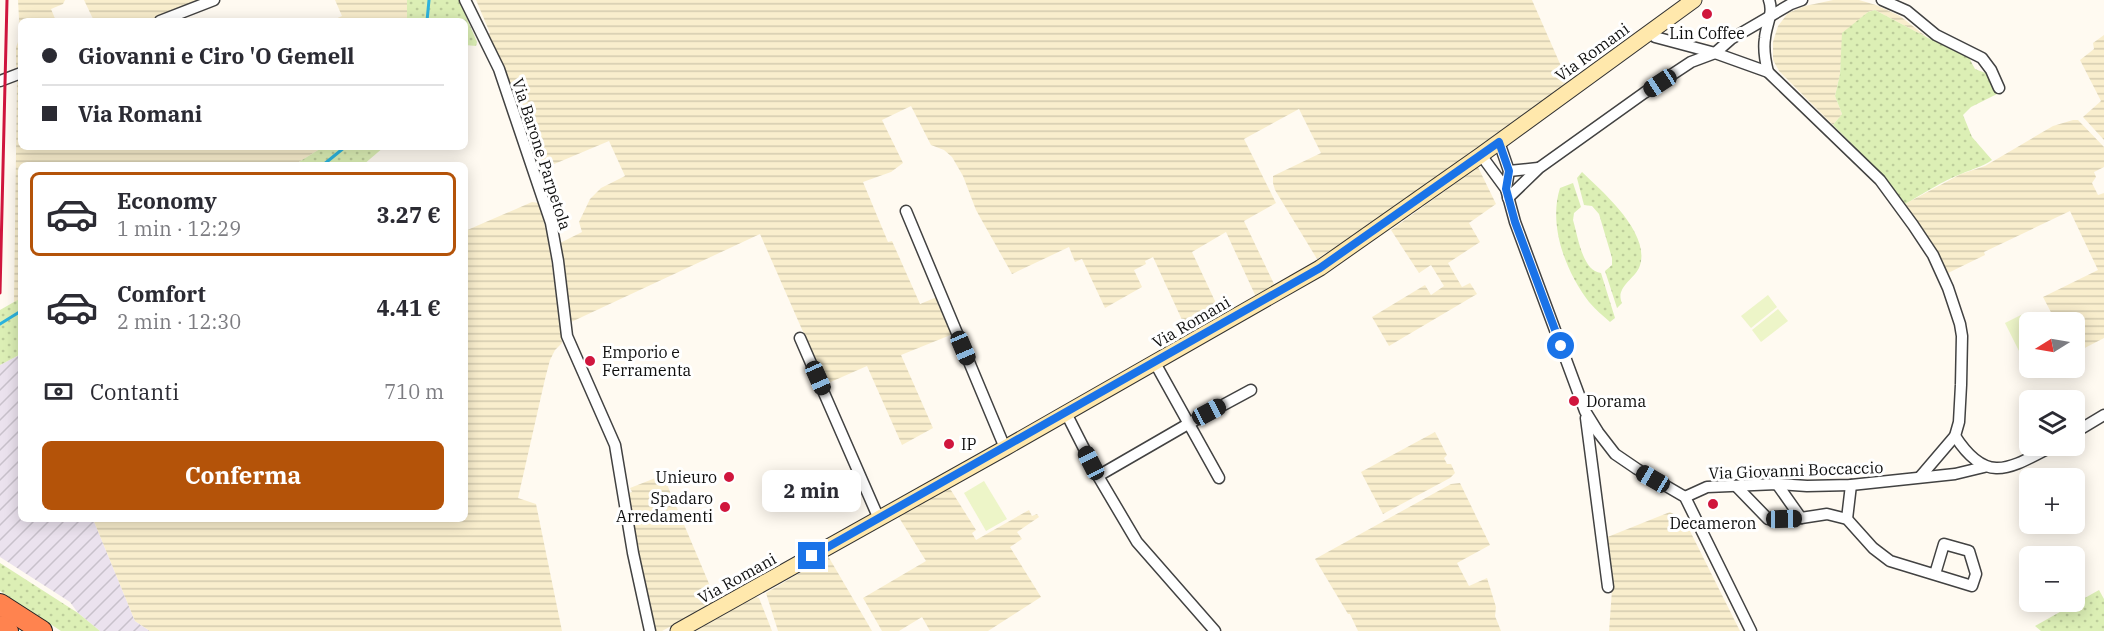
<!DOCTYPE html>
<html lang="it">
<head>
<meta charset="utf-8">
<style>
  :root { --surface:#fff; --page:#f2f2f3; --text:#2b2b33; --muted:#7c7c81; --line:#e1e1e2; --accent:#b45309 }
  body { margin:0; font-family:"IBM Plex Serif",serif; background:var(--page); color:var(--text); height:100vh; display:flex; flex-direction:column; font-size:22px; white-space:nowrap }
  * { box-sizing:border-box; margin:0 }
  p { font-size:20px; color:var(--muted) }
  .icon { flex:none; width:33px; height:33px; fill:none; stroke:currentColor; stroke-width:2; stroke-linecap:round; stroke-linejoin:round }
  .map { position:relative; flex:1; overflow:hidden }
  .sheet { position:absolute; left:18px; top:162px; width:450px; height:360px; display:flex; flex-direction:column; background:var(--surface); border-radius:9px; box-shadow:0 3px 15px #0003 }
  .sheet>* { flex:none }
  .guide { position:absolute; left:18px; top:18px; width:450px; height:132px; border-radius:9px; box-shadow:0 3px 15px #0003; display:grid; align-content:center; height:132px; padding:0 24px; background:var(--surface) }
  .needle { width:39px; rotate:259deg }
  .buttons { position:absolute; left:2019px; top:312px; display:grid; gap:12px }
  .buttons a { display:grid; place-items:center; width:66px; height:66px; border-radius:9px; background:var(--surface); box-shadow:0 3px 15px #0003; font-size:30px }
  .end { position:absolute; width:27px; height:27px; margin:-14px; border:8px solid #1a73e8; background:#fff; box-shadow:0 0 0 3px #fff }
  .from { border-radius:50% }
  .bubble { position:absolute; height:42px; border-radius:9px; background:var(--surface); box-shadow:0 3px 15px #0003; font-size:20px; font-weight:700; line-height:42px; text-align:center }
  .car { position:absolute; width:18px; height:36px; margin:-18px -9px; border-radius:8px; box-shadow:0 0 4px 2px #0007; background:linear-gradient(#222 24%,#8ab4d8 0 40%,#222 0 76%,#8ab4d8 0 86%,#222 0) }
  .guide b { display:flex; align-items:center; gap:21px; height:57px; font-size:22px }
  .guide b+b { border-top:2px solid var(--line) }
  .guide i { width:15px; height:15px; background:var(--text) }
  ul { padding:10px 0 0; list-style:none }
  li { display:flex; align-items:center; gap:18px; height:84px; margin:0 12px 9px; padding:0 12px; border:3px solid transparent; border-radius:9px }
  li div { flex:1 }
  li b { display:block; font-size:22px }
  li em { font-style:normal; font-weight:700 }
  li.current { border-color:var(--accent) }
  li>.icon { width:54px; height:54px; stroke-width:1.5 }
  .pay { display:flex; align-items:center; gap:15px; height:66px; padding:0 24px; font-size:22px }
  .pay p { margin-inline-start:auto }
  .primary-button { display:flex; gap:12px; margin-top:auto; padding:12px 24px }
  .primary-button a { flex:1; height:69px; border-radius:9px; background:var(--accent); color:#fff; font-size:24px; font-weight:700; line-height:69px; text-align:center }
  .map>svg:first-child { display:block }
</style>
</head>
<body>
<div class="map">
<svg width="2104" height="631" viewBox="0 0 2104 631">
  <defs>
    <pattern id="industrial-furrows" width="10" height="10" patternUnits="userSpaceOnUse" patternTransform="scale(1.5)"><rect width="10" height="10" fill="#ebe2ee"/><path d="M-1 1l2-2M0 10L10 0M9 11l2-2" fill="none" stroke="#c8c1cb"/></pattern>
    <pattern id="farmland-rules" width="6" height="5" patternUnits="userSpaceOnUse" patternTransform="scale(1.5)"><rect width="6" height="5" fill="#f9eecd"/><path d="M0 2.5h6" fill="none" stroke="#d4cbaf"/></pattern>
    <pattern id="grass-dots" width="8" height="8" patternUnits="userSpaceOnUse" patternTransform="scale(1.5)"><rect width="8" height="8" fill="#dcefb5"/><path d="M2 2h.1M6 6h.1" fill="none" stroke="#bccc9a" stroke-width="1.8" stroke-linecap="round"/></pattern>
  </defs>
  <rect width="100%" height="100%" fill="#fffaf1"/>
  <polygon fill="url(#industrial-furrows)" points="21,354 21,519 93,519 135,621 150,631 100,631 78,613 70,602 0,557 0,365"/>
  <g fill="url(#farmland-rules)">
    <polygon points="18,0 65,0 63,4 51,9 56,21 21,21 21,66 16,68 16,47 20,37"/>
    <polygon points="84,0 201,0 152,21 94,21"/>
    <polygon points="335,0 407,0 407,21 331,21 342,16"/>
    <polygon points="476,0 1532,0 1568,82 1412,197 1317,259 1275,190 1273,183 1273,176 1321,153 1299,109 1244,139 1276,203 1244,221 1275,286 1256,297 1226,232 1192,252 1222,316 1189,335 1153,257 1145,261 1146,264 1134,270 1142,287 1105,308 1082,259 1075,262 1069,247 1012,274 976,210 963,176 952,157 944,150 931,145 911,106 882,120 903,163 891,172 863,182 888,242 892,241 920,304 937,297 953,334 901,355 933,428 902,445 867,366 826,384 760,234 569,323 560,243 582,232 579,222 590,199 601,188 625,176 609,141 540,170 520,111 523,109 520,102 516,102 500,60 487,35 490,33"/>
    <polygon points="1833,0 1859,0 1876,5 1900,16 1928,38 1875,10 1868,12 1843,33 1840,74 1835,96 1842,114 1833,125 1779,71 1773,60 1773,42 1778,26 1788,13 1805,6"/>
    <polygon points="2104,35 2104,140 2083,117 2101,101 2080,60 2094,49 2093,43"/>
    <polygon points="21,76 21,147 323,147 294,165 21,165 21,298 14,303 17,79"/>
    <polygon points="2073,120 2078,120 2104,147 2104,167 2094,172 2096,177 2092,183 2098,195 2104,193 2104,338 2075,353 2074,322 2056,322 2043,297 2098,270 2070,211 1984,252 1985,255 1948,273 1938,255 1905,204 1961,174 1985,166 2053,126"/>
    <polygon points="1478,167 1496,204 1469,223 1480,242 1448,263 1462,287 1470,283 1477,294 1389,346 1372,317 1425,285 1431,295 1444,286 1431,265 1419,273 1391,230"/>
    <polygon points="532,202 539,203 549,242 562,343 555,350 550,360 545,379 518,498 536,504 562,631 150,631 135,621 93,519 465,519 465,231"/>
    <polygon points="1435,432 1447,455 1444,458 1447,464 1451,464 1455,473 1450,478 1383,514 1361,472"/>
    <polygon points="663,475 716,600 696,613 662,631 654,631 635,538 629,493 632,492 630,488"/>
    <polygon points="1460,483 1490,545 1457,563 1469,586 1487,578 1496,607 1495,616 1501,631 1358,631 1350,614 1348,614 1315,559 1451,484"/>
    <polygon points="949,487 976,530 972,533 976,540 1029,510 1032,516 1037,514 1039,517 1017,532 1022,539 1010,547 1041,597 988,631 930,631 922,617 899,631 882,631 863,598 926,561 898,516"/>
    <polygon points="1670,512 1679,517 1689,529 1740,631 1609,631 1612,590 1605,538"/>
    <polygon points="828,556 872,631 778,631 766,593"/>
    <polygon points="755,597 759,598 772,631 695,631"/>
  </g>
  <g fill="url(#grass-dots)">
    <polygon points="407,0 459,0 477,42 476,46 465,45 465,21 407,21"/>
    <path d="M1875,10l53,28 39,16 8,15 13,5 9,20 -26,13 -8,8 9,22 20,23c-10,7 -20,9 -31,14 -19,7 -38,20 -56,30l-25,-32 -47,-47 9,-11 -7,-18 5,-22 2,-41 26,-21z"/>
    <polygon points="323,147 384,147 363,165 294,165"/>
    <path d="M1582,172c21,20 71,63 57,96 -6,12 -24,20 -17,35l-5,5 -12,-37 7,-6v-7l-13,-44 -7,-8 -8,-1 -7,-27z"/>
    <path d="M1573,183l8,24 -7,6 -1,7c5,16 9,51 28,53l14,45 -5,4c-7,-6 -15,-13 -21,-20 -23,-30 -41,-76 -29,-114z"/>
    <polygon points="21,298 21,354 0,365 0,310"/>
    <polygon points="0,563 78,613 100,631 61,631 0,591"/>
    <polygon points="2099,590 2104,599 2104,631 2041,631 2035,626"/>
  </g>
  <g fill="#edf5c8">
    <polygon points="1768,295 1777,307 1751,328 1741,316"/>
    <polygon points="1778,309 1788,321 1761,342 1752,330"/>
    <polygon points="2025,313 2030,322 2030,358 2024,361 2005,323"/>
    <polygon points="984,481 1007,519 986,531 964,493"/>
  </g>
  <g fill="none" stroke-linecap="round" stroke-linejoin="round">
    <g stroke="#2db3dd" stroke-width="3">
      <polyline points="427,21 429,0"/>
      <polyline points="323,165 345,147"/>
      <polyline points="0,324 21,311"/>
    </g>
    <defs>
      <g id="street">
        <polyline points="465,0 499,69 551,223 558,261 567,336 615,445 633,553 650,631"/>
        <polyline points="1882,0 1907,11 1936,35 1982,58 1991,70 1999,88"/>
        <polyline points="160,21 214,0"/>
        <polyline points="1651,32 1655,37 1715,53 1768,72 1880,180 1913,225 1933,255 1948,288 1960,324 1962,336 1961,385 1959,422 1955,436 1920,477"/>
        <path d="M1768,72c-3,-12 -5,-22 -3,-34 1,-13 9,-25 4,-38"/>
        <polyline points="0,81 21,73"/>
        <polyline points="1499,142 1509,171 1506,189 1515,222 1585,411 1598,432 1615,454 1637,469 1685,497 1751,631"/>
        <polyline points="1481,155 1506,189"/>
        <polyline points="1509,171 1538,168"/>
        <polyline points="1508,198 1539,168 1644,93 1691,62 1715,53 1731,39 1791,4 1802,0"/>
        <polyline points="906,211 1005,448"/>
        <polyline points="800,338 879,519"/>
        <polyline points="1155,363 1219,478"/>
        <polyline points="1066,413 1098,476 1137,542 1215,631"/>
        <polyline points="1586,418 1608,587"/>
        <polyline points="2074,433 2104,415"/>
        <path d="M1955,436c32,50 55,32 98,10"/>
        <polyline points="1098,476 1188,424 1251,390"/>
        <polyline points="1777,484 1801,518"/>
        <polyline points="1736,486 1768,519 1801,518 1827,514 1847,519 1873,548 1890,561 1972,586 1976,574 1969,551 1944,544 1935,574"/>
        <polyline points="1685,497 1707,487 1777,484 1807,486 1851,485 1955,474 1984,467"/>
        <polyline points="1847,519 1851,485"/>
      </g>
      <polyline id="secondary" points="678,631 1005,448 1320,268 1481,155 1694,0"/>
      <g id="highway">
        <polyline points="0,604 42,631"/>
        <polyline points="0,626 8,631"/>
      </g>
    </defs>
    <use href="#street" stroke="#424242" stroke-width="13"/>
    <use href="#secondary" stroke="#313131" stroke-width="17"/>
    <use href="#highway" stroke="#202020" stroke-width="22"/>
    <use href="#street" stroke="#fff" stroke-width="10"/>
    <use href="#secondary" stroke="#ffe8ac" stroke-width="15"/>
    <use href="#highway" stroke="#ff834f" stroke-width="20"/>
    <polyline stroke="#d0163d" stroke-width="3" points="0,293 7,0"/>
  </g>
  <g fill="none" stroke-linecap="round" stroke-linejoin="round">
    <polyline stroke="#1a73e8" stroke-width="8" points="812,556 1320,268 1499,142 1509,171 1506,189 1515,222 1561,346"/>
  </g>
  <g fill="#d0163d" stroke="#fff" stroke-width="2">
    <circle cx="1707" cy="14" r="6"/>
    <circle cx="590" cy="361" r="6"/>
    <circle cx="1574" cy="401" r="6"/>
    <circle cx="949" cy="444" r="6"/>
    <circle cx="729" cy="477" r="6"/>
    <circle cx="1713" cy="504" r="6"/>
    <circle cx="725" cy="507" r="6"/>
  </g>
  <g text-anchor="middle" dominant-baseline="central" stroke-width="6" stroke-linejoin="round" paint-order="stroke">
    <g font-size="16" fill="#0f0f0f" stroke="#fff" text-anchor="start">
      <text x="1707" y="33" text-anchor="middle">Lin Coffee</text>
      <text x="602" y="352">Emporio e<tspan x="602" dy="18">Ferramenta</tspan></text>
      <text x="1586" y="401">Dorama</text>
      <text x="961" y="444">IP</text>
      <text x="717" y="477" text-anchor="end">Unieuro</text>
      <text x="713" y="498" text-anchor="end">Spadaro<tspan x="713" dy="18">Arredamenti</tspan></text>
      <text x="1713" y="523" text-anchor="middle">Decameron</text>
    </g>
    <g font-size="16" fill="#0f0f0f" stroke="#fff">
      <text transform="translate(1592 52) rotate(-36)">Via Romani</text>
      <text transform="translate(542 154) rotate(72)">Via Barone Parpetola</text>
      <text transform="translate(1191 322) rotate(-30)">Via Romani</text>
      <text transform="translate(1796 470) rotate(-2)">Via Giovanni Boccaccio</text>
      <text transform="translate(737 578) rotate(-29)">Via Romani</text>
    </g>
  </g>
</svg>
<div class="buttons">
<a><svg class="needle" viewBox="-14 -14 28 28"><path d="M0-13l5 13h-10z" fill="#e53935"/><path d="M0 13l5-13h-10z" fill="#7c7c81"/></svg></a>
<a><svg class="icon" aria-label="layers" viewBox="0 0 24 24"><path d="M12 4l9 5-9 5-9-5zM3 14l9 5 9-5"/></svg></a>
<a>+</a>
<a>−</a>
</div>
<i class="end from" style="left:1561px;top:346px"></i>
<i class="end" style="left:812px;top:556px"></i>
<div class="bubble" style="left:762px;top:470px;width:99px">2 min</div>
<i class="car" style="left:1660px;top:83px;rotate:237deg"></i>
<i class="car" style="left:963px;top:348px;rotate:157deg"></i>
<i class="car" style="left:818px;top:378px;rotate:156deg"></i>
<i class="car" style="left:1209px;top:412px;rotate:62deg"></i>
<i class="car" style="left:1091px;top:463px;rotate:333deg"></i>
<i class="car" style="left:1653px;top:479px;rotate:300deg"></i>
<i class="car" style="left:1784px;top:519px;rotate:89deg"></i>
<div class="guide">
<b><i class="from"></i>Giovanni e Ciro 'O Gemell</b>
<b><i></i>Via Romani</b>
</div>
<section class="sheet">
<ul>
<li class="current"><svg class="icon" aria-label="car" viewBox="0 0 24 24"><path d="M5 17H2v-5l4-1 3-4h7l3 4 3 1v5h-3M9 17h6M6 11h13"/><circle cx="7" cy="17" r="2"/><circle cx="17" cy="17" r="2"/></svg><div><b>Economy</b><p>1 min · 12:29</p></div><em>3.27 €</em></li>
<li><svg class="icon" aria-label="car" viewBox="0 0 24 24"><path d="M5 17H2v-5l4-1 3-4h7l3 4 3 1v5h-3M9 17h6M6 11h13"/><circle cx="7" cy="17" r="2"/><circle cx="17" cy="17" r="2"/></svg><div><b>Comfort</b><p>2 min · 12:30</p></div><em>4.41 €</em></li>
</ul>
<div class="pay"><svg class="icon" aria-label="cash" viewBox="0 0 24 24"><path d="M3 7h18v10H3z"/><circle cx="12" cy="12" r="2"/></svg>Contanti<p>710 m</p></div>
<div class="primary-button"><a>Conferma</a></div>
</section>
</div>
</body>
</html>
